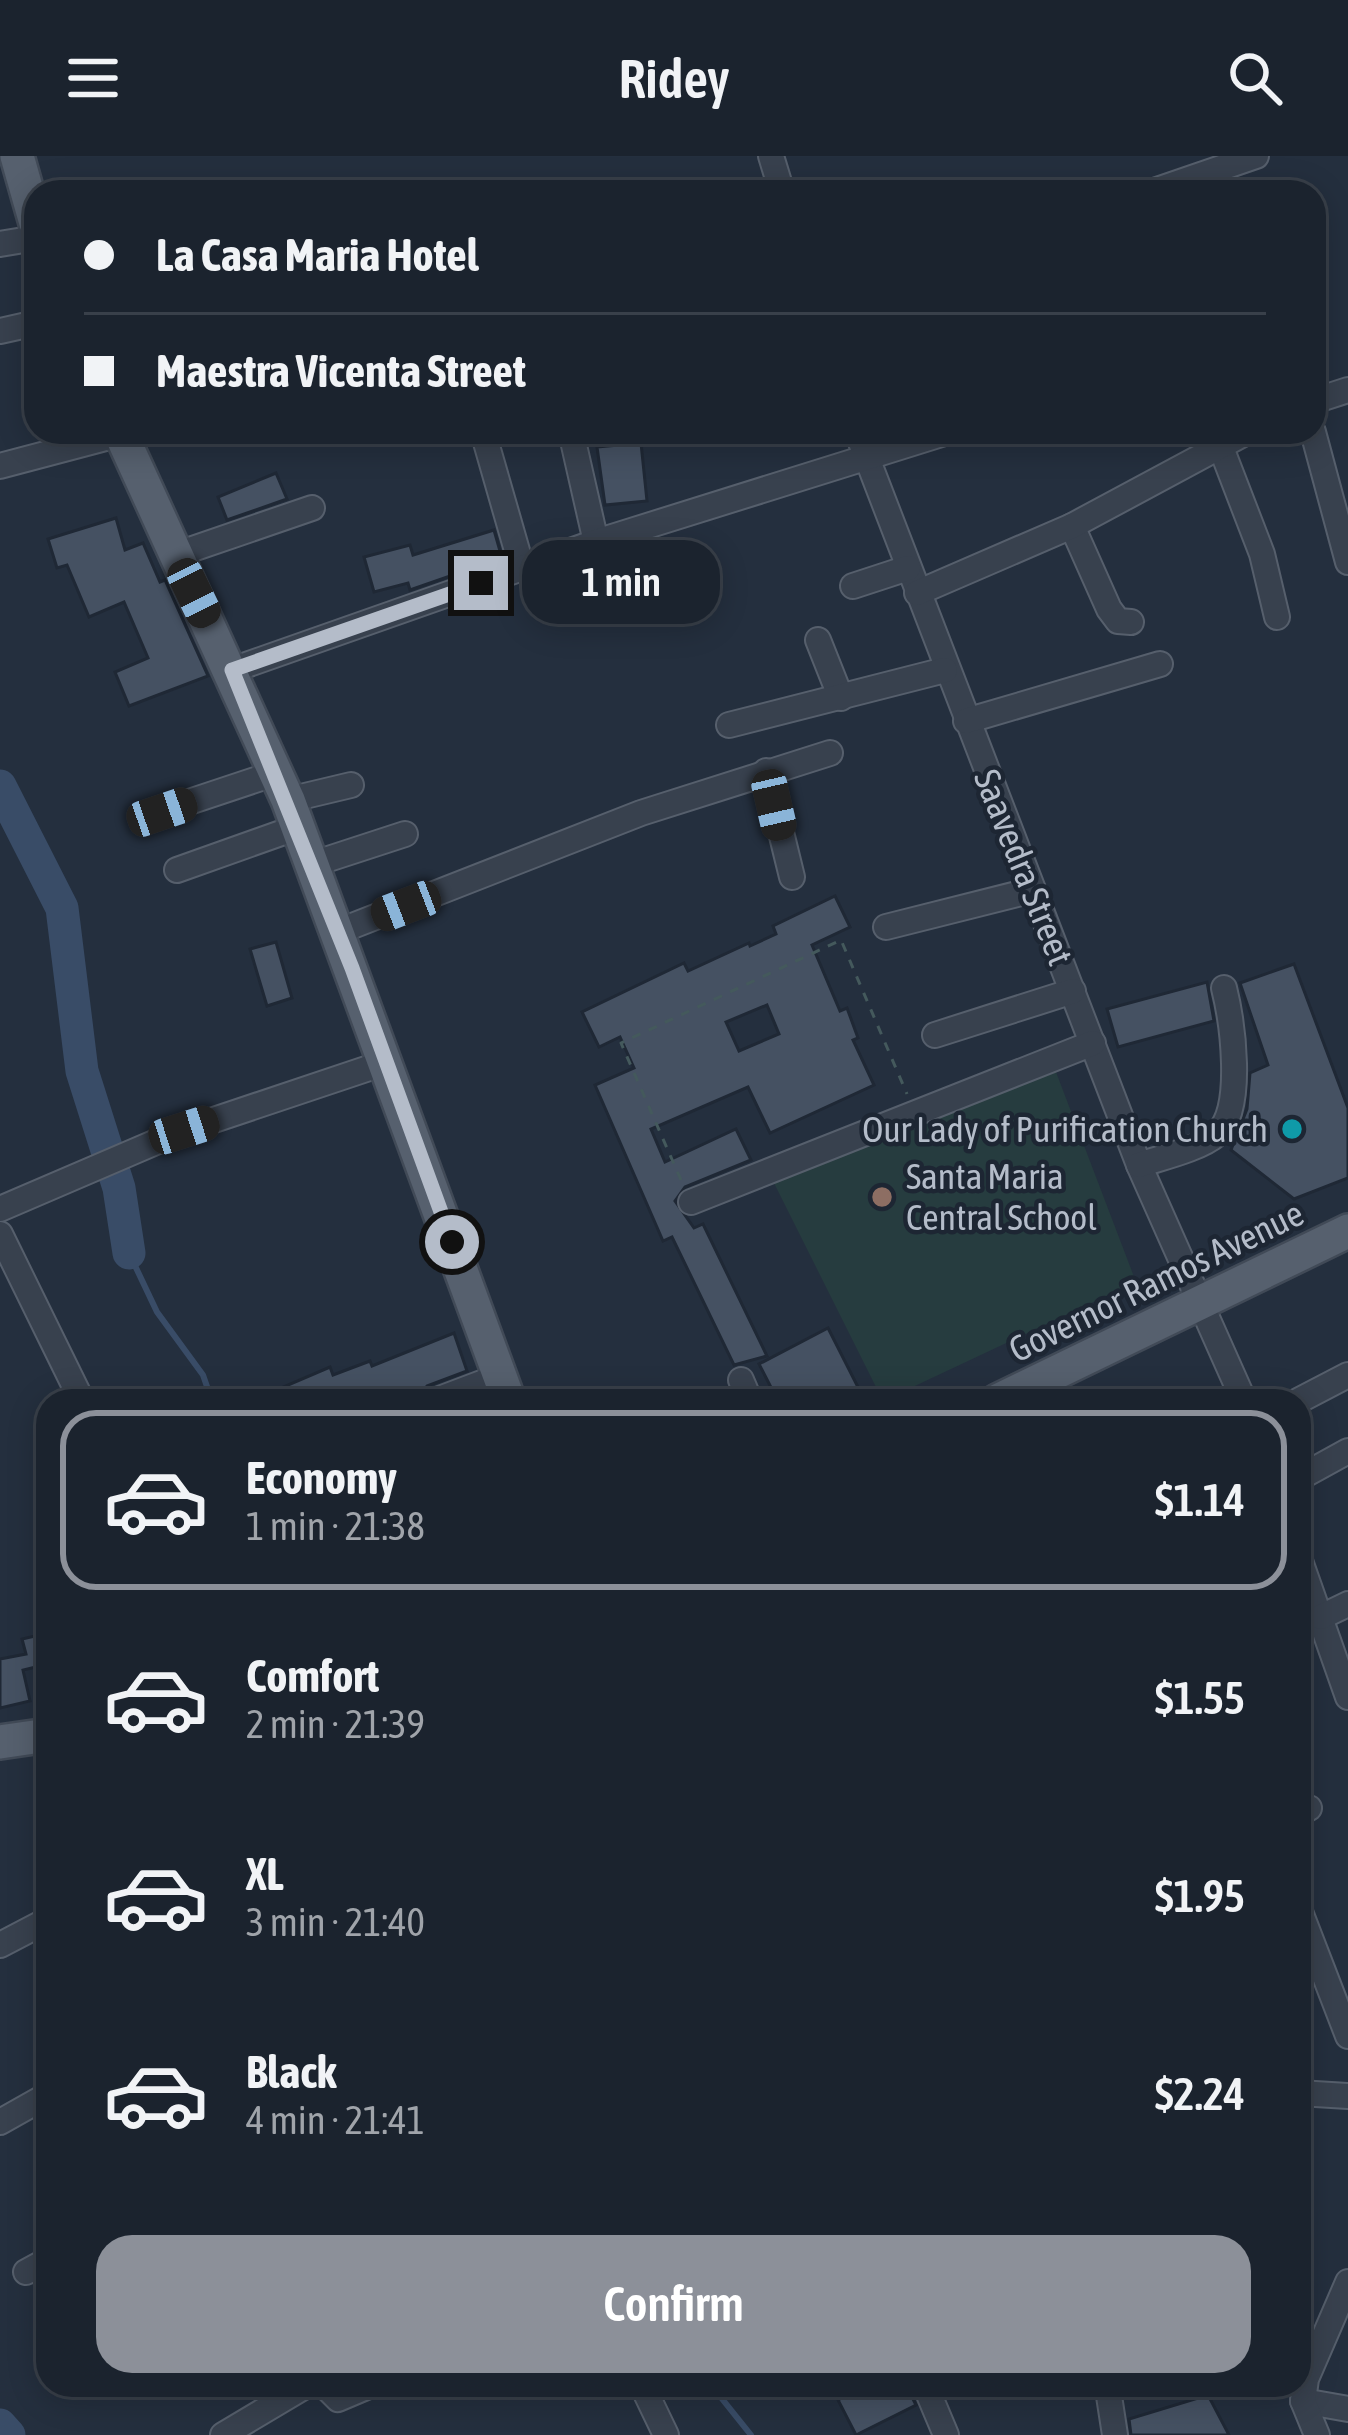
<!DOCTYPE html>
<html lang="en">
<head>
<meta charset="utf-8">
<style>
  :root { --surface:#1b232e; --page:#242b36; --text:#f1f3f6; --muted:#a0a4aa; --line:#39404a; --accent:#8c9099 }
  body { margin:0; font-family:"Asap Condensed",sans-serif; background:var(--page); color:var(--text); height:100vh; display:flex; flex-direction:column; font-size:45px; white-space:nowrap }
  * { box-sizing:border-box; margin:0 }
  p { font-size:39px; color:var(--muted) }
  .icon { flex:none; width:66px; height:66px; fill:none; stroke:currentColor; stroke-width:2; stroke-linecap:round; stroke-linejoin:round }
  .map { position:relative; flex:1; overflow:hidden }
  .side { position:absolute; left:36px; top:1233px; width:1275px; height:1008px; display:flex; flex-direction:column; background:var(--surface); border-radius:36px; box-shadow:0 6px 30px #0003,0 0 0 3px var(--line) }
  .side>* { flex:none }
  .banner { position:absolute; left:24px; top:24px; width:1302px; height:264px; border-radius:36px; box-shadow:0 6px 30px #0003,0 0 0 3px var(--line); display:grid; align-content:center; height:264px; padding:0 60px; background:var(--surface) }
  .end { position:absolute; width:54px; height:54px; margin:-27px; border:15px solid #b4bcc9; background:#111; box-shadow:0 0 0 6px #111 }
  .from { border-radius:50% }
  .bubble { position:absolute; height:84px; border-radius:36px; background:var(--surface); box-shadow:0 6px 30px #0003,0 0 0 3px var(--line); font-size:39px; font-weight:600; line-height:84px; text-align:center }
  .car { position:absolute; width:36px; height:72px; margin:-36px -18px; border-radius:15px; box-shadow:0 0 9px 3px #0007; background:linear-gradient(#222 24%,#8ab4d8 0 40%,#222 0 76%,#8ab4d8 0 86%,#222 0) }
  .banner b { display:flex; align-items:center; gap:42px; height:114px; font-size:45px }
  .banner b+b { border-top:3px solid var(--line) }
  .banner i { width:30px; height:30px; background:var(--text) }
  ul { padding:21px 0 0; list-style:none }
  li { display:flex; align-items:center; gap:36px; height:180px; margin:0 24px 18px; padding:0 36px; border:6px solid transparent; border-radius:36px }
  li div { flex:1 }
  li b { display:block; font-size:45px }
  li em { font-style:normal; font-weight:600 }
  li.current { border-color:var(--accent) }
  li>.icon { width:108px; height:108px; stroke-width:1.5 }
  .cta { display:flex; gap:24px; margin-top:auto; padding:24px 60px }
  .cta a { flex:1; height:138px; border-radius:36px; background:var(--accent); color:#fff; font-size:48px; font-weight:600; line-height:138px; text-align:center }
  header { display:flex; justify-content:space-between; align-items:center; height:156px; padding:0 60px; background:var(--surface); font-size:54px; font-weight:600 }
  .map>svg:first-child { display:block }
</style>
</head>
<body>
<header><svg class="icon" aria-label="menu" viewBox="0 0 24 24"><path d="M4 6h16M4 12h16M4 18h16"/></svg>Ridey<svg class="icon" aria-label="search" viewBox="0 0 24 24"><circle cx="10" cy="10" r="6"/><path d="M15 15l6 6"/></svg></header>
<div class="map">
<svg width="1348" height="2279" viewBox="0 0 1348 2279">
  <rect width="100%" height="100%" fill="#242f3e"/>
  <polygon fill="#263c3f" points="1056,916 1136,1126 883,1245 773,1025"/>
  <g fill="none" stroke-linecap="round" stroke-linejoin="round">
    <g stroke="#394c67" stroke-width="6">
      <polyline points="129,1097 157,1156 203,1219 212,1245"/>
      <polyline points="711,2229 751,2279"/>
    </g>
    <g stroke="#394c67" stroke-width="33">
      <polyline points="0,630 62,752 82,915 119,1032 129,1097"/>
      <polyline points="0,2269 9,2279"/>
    </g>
  </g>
  <g fill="#455162" stroke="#1f2835" stroke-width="3" fill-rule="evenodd">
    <polygon points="641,287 647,345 605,349 597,291"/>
    <polygon points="276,317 287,343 227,364 218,341"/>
    <polygon points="116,362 125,394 143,387 160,426 165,424 208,520 129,550 115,516 148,502 124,446 89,461 67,409 57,412 48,383"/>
    <polygon points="494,374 502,402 410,434 408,427 374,436 364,401 410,389 413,399"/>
    <path d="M835,740l15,31 -38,18 28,66 7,-3 11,30 -5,2 21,45 -104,48 -22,-46 -97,42 14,33 71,-33 15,31 -66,27 -10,14 19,27 9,-4 64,132 -33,9 -62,-128 -9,4 -68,-156 39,-17 -14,-31 -21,10 -17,-35 102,-49 4,8 61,-28 1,3 26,-12 -3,-8zM767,849l12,29 -40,17 -13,-29z"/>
    <polygon points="276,786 292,842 267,850 250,793"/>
    <polygon points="1294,808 1348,952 1348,1022 1294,1043 1231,994 1247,953 1250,917 1268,909 1240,827"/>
    <polygon points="1207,826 1214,865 1118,891 1107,853"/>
    <polygon points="828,1172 865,1245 778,1245 759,1208"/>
    <polygon points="454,1177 467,1215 427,1230 418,1245 251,1245 330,1211 333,1219 370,1205 372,1210"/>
    <polygon points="48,1477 48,1508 23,1514 30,1545 0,1552 0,1503 26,1498 22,1483"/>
    <polygon points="868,2229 906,2229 916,2249 856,2279 838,2244"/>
    <polygon points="1208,2239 1229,2279 1131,2279 1129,2263"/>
  </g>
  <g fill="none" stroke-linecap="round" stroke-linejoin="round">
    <defs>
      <g id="minor">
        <polyline points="771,0 782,36"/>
        <polyline points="1151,36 1256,0"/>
        <polyline points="0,88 36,82"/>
        <polyline points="0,175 36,167"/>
        <polyline points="1314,245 1348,234"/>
        <polyline points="483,276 522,412"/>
        <polyline points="571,276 596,386"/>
        <polyline points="857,276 1139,1009 1244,1245"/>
        <polyline points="1313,276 1348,406"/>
        <polyline points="1220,289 1262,398 1277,461"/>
        <polyline points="0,310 121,278"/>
        <polyline points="1072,370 1109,453 1118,465 1131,466"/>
        <polyline points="175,399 312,352"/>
        <polyline points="853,430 908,412"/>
        <polyline points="917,437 1072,370 1247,276"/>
        <polyline points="818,484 841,542"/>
        <polyline points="232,514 596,386 948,276"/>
        <polyline points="966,565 1160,508"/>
        <polyline points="729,569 945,514"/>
        <polyline points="766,615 792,721"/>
        <polyline points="288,644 351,629"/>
        <polyline points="162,655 276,617"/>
        <polyline points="310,709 405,678"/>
        <polyline points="177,714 298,671"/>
        <polyline points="886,771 1033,734"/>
        <polyline points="337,776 641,657 830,597"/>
        <polyline points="935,879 1073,835"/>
        <path d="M1139,1009c21,-7 61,-16 78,-31 28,-26 15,-114 7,-146"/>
        <polyline points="691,1046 1093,887"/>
        <polyline points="0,1053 184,974 387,906"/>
        <polyline points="0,1078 82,1245"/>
        <polyline points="741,1224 750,1245"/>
        <polyline points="434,1245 500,1220"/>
        <polyline points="1298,1245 1348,1219"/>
        <polyline points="1299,1322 1348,1295"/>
        <polyline points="1299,1402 1348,1541"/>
        <polyline points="1321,1461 1348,1448"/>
        <polyline points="1299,1658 1309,1652"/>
        <polyline points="1299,1753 1348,1880"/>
        <polyline points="0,1789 48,1764"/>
        <polyline points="1299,1937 1348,1940"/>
        <polyline points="0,1966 48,1939"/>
        <polyline points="26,2116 48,2104"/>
        <polyline points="324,2229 338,2243 371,2229"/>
        <polyline points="642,2229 666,2279"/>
        <polyline points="925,2229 946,2279"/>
        <polyline points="1109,2240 1115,2279"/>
        <polyline points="1303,2245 1348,2253"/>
        <polyline points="223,2279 307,2229"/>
        <polyline points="1317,2279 1303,2245 1306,2223 1348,2126"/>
      </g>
      <g id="major">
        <polyline points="17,0 36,67"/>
        <polyline points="120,276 288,644 509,1245"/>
        <polyline points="997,1245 1348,1075"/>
        <polyline points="0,1586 48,1579"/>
      </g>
    </defs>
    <use href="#minor" stroke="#565f6c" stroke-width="28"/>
    <use href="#major" stroke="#414a57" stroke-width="38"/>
    <polyline stroke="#44595c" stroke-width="3" stroke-dasharray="9 9" stroke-linecap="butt" points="681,1024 621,887 841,784 907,938"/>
    <use href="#minor" stroke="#38414e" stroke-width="24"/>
    <use href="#major" stroke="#56606e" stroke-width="33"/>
  </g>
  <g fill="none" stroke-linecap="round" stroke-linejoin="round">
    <polyline stroke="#b4bcc9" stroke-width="15" points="452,1086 352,812 232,514 481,427"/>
  </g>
  <circle fill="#0f9aa8" stroke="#1d2633" stroke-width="4.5" cx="1292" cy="973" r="12"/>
  <circle fill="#8d6e63" stroke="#1d2633" stroke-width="4.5" cx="882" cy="1041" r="12"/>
  <g text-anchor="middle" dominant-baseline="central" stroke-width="9" stroke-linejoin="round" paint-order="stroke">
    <g font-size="36" fill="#b4bcc9" stroke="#1d2633">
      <text transform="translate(1024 711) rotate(68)">Saavedra Street</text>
      <text transform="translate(1156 1125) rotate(-26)">Governor Ramos Avenue</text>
    </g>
    <g font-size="36" fill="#b4bcc9" stroke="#1d2633" text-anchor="end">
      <text x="1268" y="973">Our Lady of Purification Church</text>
      <text x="906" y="1020" text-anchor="start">Santa Maria<tspan x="906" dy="41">Central School</tspan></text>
    </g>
  </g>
</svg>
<i class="end from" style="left:452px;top:1086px"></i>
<i class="end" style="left:481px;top:427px"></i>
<div class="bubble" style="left:522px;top:384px;width:198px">1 min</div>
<i class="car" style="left:194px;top:437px;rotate:154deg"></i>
<i class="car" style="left:774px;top:649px;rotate:167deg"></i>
<i class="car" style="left:162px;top:656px;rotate:71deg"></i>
<i class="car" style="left:406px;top:750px;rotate:249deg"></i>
<i class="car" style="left:184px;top:974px;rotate:72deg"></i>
<div class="banner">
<b><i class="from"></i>La Casa Maria Hotel</b>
<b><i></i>Maestra Vicenta Street</b>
</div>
<section class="side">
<ul>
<li class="current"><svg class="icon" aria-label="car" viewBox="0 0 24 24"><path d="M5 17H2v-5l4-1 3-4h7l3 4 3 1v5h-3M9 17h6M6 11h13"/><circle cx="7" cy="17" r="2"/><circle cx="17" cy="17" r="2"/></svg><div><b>Economy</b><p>1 min · 21:38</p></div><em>$1.14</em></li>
<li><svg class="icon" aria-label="car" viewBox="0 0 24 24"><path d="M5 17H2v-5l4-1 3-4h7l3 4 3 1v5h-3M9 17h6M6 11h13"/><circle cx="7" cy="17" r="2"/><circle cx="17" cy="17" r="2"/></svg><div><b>Comfort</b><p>2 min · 21:39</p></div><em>$1.55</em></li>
<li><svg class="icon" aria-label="car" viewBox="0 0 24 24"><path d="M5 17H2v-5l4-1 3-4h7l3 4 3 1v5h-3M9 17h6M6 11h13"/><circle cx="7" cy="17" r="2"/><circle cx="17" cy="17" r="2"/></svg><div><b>XL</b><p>3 min · 21:40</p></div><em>$1.95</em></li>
<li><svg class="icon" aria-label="car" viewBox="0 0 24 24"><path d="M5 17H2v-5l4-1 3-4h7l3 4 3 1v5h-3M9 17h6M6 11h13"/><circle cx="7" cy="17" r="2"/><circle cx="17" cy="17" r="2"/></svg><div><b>Black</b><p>4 min · 21:41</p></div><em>$2.24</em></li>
</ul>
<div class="cta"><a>Confirm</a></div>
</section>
</div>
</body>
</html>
